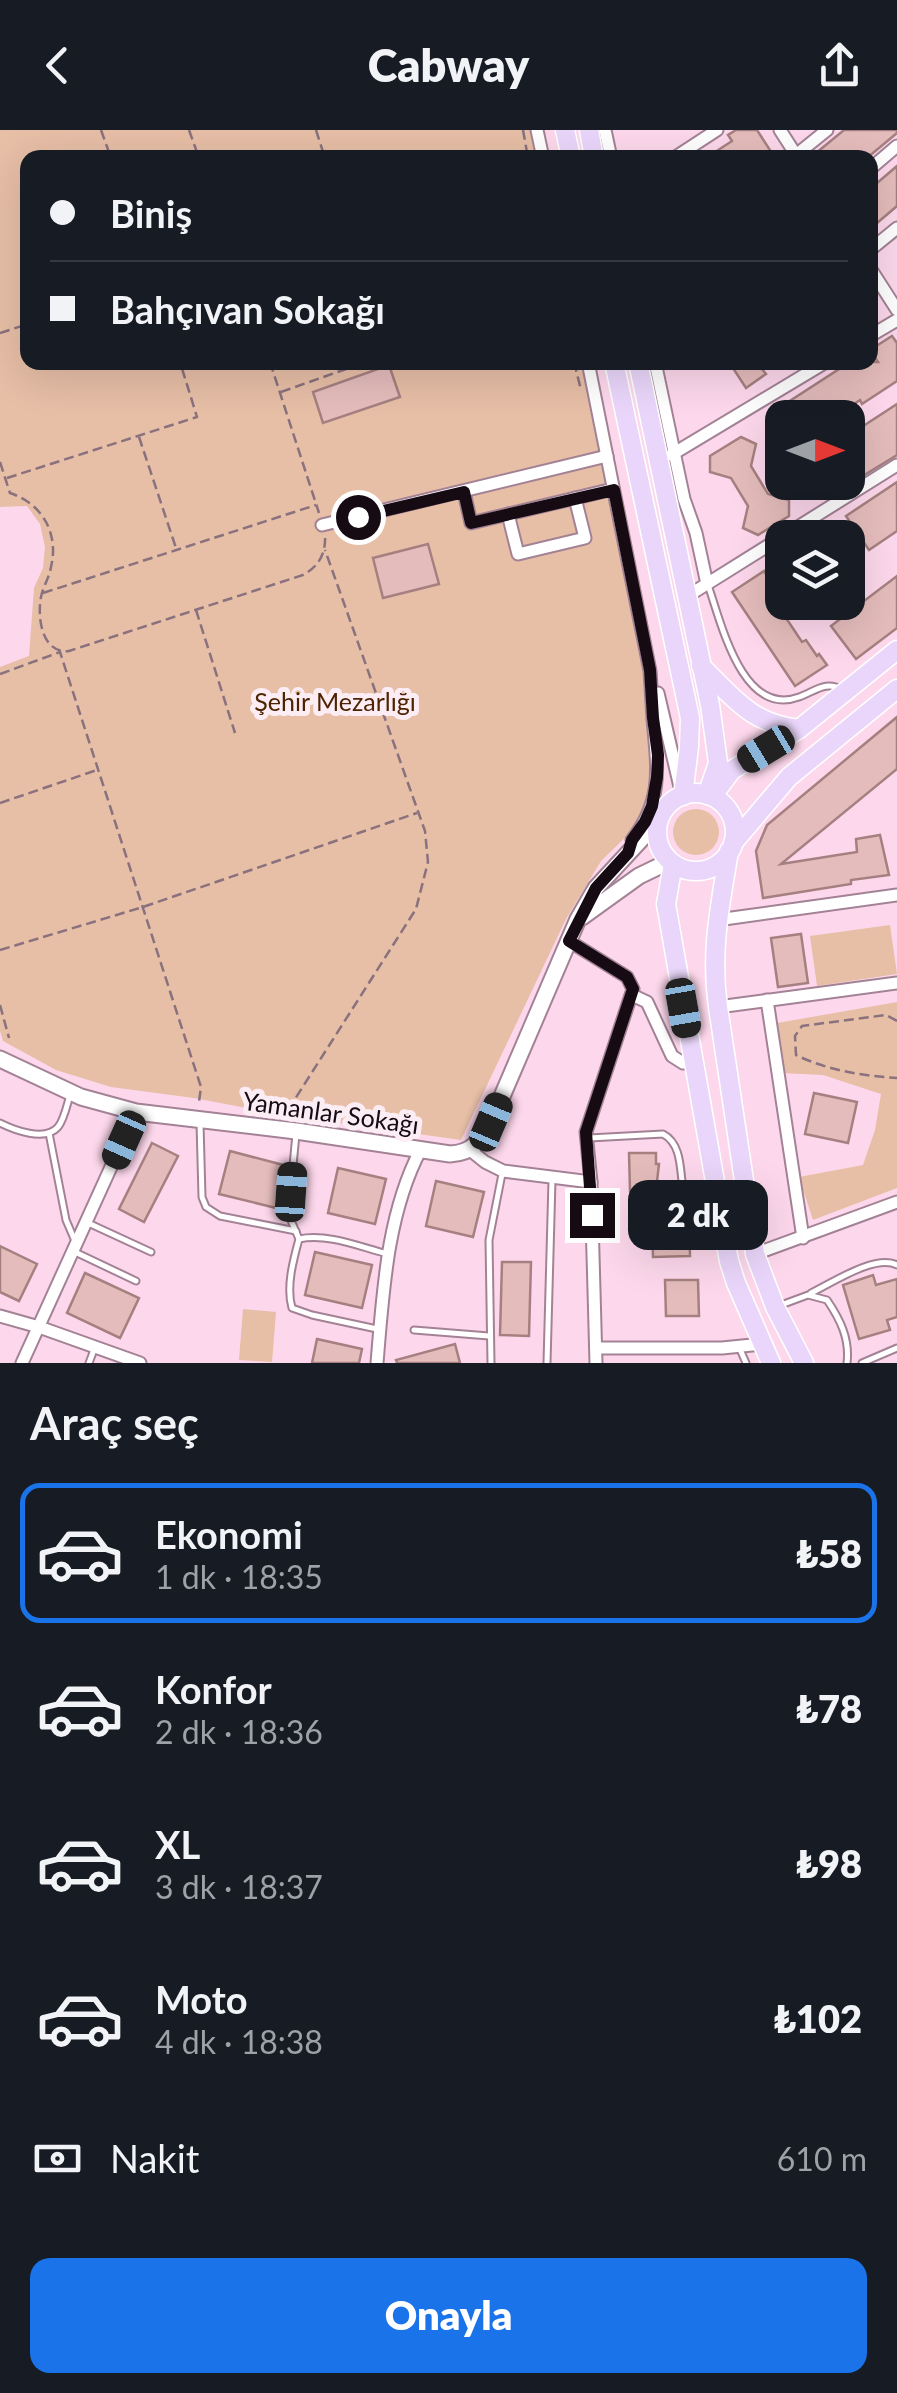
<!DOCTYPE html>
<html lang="tr">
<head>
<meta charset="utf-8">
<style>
  :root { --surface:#171b24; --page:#20242c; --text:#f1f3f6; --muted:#9ea1a6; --line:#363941; --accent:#1a73e8 }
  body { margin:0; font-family:Lato,sans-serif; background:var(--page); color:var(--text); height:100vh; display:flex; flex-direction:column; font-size:38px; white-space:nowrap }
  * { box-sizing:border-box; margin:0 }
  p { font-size:32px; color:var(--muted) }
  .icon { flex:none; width:55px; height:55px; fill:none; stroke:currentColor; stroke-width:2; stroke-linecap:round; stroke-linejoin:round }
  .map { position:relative; height:1233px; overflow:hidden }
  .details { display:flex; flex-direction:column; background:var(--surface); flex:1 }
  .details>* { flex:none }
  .banner { position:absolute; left:20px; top:20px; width:858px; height:220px; border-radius:20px; box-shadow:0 10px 40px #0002; display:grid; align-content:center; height:220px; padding:0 30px; background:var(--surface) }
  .needle { width:65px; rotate:90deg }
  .tools { position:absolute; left:765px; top:270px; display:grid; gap:20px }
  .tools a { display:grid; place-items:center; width:100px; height:100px; border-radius:20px; background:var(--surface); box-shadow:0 10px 40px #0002; font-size:50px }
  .end { position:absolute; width:45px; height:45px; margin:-22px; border:12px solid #160b12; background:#fff; box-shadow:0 0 0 5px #fff }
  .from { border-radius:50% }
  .bubble { position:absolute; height:70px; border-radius:20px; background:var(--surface); box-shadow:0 10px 40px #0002; font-size:32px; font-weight:800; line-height:70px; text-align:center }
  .car { position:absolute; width:30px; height:60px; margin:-30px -15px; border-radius:12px; box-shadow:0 0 8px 2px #0007; background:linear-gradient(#222 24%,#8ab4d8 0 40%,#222 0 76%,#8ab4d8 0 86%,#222 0) }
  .banner b { display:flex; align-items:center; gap:35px; height:95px; font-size:38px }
  .banner b+b { border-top:2px solid var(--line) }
  .banner i { width:25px; height:25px; background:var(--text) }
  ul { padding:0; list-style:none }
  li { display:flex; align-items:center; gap:30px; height:140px; margin:0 20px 15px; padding:0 10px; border:5px solid transparent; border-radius:20px }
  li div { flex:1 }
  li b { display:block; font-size:38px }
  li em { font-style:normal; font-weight:800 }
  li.active { border-color:var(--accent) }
  li>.icon { width:90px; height:90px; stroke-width:1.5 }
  h2 { padding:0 30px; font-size:45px; line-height:120px }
  .pay { display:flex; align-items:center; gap:25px; height:110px; padding:0 30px; font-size:38px }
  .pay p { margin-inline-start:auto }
  .action { display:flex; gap:20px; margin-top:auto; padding:20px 30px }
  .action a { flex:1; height:115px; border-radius:20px; background:var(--accent); color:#fff; font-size:40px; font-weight:800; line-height:115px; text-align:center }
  header { display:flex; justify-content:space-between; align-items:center; height:130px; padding:0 30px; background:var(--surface); font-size:45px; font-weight:800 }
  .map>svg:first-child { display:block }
</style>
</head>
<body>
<header><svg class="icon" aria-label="back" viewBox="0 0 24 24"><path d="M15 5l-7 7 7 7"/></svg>Cabway<svg class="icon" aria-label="share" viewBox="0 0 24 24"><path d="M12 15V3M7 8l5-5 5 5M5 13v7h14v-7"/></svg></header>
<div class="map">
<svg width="897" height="1233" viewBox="0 0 897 1233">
  <rect width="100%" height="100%" fill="#fdd8ec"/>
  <g fill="#e7bea6">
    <polygon points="0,0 536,0 542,27 28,28 28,232 587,233 657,605 655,659 635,698 601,731 566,789 461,1010 295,987 194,968 111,957 56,940 3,911 0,901 0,537 29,526 34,458 43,438 45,417 40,394 27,376 0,377"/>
    <circle cx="696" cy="702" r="23"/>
    <polygon points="890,795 897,844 817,856 810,806"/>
    <polygon points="897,872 897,1058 813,1090 799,1047 863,1035 875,1000 881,964 823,945 780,943 766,895"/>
    <polygon points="243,1179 276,1182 272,1232 239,1230"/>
  </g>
  <g fill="#e5bcbc" stroke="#a68080" stroke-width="2.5">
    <polygon points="736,0 757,0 775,28 706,28 732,11 728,5"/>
    <polygon points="844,0 897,0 897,3 867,28 810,28"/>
    <polygon points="897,36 897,76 870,99 870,59"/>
    <polygon points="892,206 897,213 897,251 862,274 860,270 833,288 785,288 779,278 850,232 878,232 870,220"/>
    <polygon points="729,232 772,232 762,239 766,244 746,258"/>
    <polygon points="389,235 400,267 323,293 313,262"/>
    <polygon points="897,274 897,325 848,355 848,306"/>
    <polygon points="741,307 756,314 751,336 768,364 789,370 789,386 758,405 743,398 748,376 731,348 710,342 710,326"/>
    <polygon points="897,352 897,401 869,420 846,386"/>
    <polygon points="428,414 439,454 383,468 373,428"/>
    <polygon points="764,441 771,452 769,454 780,471 776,473 802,512 806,510 817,526 819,524 827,535 795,556 732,462"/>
    <polygon points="897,446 897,498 856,529 831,496"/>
    <polygon points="897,587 897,639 781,734 857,722 856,709 880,705 889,745 851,750 851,754 763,768 756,721 767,695"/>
    <polygon points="801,804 808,853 778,857 771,808"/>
    <polygon points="814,963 857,972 848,1013 805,1004"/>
    <polygon points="152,1013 178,1026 144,1092 119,1079"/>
    <polygon points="230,1021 287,1036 276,1078 219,1064"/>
    <polygon points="629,1023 656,1023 656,1034 659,1034 656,1060 630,1061"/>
    <polygon points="338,1038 386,1049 375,1094 328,1083"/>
    <polygon points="436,1051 484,1062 473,1107 426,1096"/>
    <polygon points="689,1087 690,1126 653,1127 652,1088"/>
    <polygon points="0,1116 37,1134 19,1171 0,1162"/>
    <polygon points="315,1122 372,1135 362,1178 305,1165"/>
    <polygon points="502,1132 531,1132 529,1206 500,1205"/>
    <polygon points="85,1143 139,1168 120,1208 67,1183"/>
    <polygon points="873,1145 876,1155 897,1149 897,1187 887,1190 890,1200 859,1209 843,1155"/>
    <polygon points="665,1150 698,1150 699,1186 666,1186"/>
    <polygon points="317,1209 362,1219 359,1233 312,1233"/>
    <polygon points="455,1214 460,1233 397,1233 396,1230"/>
  </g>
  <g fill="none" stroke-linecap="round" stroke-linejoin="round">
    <defs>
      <g id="lane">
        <path d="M708,455c13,37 34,133 91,112 17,-6 26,-17 44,-7"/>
        <path d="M0,993c14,7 45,19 58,4 6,-7 9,-22 12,-32"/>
        <polyline points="200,993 202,1067 206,1077 220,1086 296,1101"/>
        <polyline points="49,1003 66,1090 75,1111"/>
        <polyline points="296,1004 289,1077 290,1088 299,1109"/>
        <path d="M589,1008l74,-4c19,10 17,36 20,56"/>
        <polyline points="86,1092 151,1122"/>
        <polyline points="75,1122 136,1151"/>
        <path d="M811,1163c21,-10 64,-39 86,-28"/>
        <path d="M781,1175l27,-10 19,5c13,19 23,39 20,63"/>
        <path d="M377,1199l-65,-14 -20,-7c-6,-21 1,-47 7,-69 29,-6 61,8 89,15"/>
        <polyline points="414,1200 489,1206"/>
        <polyline points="739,1217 746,1233"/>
        <polyline points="89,1233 95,1217"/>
        <polyline points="491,1233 489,1110 502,1044"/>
        <polyline points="547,1233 552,1050"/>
        <polyline points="862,1233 897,1218"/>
      </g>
      <g id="street">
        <polyline points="537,0 543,28"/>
        <polyline points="605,0 611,28"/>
        <polyline points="780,0 798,28"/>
        <polyline points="796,25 827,0"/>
        <polyline points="674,28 717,0"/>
        <polyline points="870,39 897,16"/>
        <polyline points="870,120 897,98"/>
        <polyline points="870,138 897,180"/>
        <polyline points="870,206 897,190"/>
        <path d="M588,232l62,309c1,16 2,32 3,48 4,47 11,80 -21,121"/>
        <polyline points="655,232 684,369 696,403 707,454"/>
        <polyline points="671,325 826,232"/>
        <polyline points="464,362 471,393 613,359"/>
        <polyline points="508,384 518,424 585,408 575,368"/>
        <polyline points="322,395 607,326"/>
        <polyline points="686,467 897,335"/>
        <polyline points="658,563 680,657"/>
        <polyline points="717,790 897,765"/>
        <polyline points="569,811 627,847 633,859 586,1002 591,1052 596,1233"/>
        <polyline points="632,865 647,872 672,926 683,933 693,933"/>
        <polyline points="767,870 803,1108"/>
        <polyline points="718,877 897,853"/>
        <polyline points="470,1020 485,1032 503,1041 591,1052"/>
        <polyline points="755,1124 897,1072"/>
        <polyline points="0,1186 39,1197 140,1233"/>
        <polyline points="596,1218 722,1218 762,1214"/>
        <polyline points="22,1233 136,982"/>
        <path d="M377,1233c6,-71 10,-150 44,-214"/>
      </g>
      <g id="secondary">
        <polyline points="582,787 639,746 670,731"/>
        <path d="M0,929l81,38 55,15 160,19 154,23c23,-1 30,-13 41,-32l87,-203 18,-31 63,-68"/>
      </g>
      <g id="primary">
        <polyline points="565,0 571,28"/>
        <polyline points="589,0 594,28"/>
        <polyline points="614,232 690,588 689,617 683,666"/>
        <polyline points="638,232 710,575 718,633 707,665"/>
        <path d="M701,536c33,32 49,57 98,63"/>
        <polyline points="717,660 732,640 799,599 897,520"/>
        <circle cx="696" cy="702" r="39"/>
        <polyline points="733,713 789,647 897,559"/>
        <path d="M729,721c-9,55 -19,101 -11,156l37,247 20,53 29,56"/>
        <polyline points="673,734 666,774 729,1131 736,1153 771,1233"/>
      </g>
    </defs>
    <use href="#lane" stroke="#a38295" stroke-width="9"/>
    <use href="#street" stroke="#a38295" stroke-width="15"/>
    <use href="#secondary" stroke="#a38295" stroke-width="19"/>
    <use href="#primary" stroke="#fff" stroke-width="21"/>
    <g stroke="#89717e" stroke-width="2.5" stroke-dasharray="10 5" stroke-linecap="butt">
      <polyline points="101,0 111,28"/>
      <polyline points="189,0 199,28"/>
      <polyline points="316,0 325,28"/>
      <polyline points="523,0 528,28"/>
      <polyline points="0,203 28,194"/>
      <polyline points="270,232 319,383"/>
      <polyline points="574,232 581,260"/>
      <polyline points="281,262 366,232"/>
      <polyline points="139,307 176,418"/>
      <path d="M0,332l10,31c33,11 49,41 41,74 -2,11 -8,20 -10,30 -4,21 1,57 28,54l234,-76c16,-9 23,-21 22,-40"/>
      <polyline points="7,348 197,287 180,232"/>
      <polyline points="43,463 316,375"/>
      <polyline points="196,480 235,603"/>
      <polyline points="0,544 60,522 201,957 199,972"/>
      <polyline points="0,673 97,640"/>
      <polyline points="0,820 143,777 417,683"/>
      <polyline points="0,875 9,908"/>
      <path d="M897,891l-11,-6 -84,11 -7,10 1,19c31,15 66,21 101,23"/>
      <polyline points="288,980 416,779 428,732 425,701 325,420"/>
    </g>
    <use href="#lane" stroke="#fff" stroke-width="5"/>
    <use href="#street" stroke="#fff" stroke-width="11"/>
    <use href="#secondary" stroke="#fff" stroke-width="15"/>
    <use href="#primary" stroke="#ead6fa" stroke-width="18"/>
  </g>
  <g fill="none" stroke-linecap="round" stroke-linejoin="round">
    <polyline stroke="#160b12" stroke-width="12" points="358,387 464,362 471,393 614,360 650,540 653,588 658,625 657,647 652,676 645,692 632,710 628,723 596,758 569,811 627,847 633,859 586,1002 592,1085"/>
  </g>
  <g text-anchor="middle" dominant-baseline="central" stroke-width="10" stroke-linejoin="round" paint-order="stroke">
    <g font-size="25" fill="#4d2302" stroke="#fcedf5">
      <text x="335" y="571">Şehir Mezarlığı</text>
    </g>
    <g font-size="25" fill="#160b12" stroke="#fcedf5">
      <text transform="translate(331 982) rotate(8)">Yamanlar Sokağı</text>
    </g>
  </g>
</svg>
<div class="tools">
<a><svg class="needle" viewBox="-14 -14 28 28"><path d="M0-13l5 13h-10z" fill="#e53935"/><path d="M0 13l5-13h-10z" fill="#9ea1a6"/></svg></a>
<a><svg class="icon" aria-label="layers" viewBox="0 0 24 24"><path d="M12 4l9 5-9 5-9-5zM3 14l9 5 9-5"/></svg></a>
</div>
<i class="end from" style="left:358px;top:387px"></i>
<i class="end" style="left:592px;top:1085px"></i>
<div class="bubble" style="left:628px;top:1050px;width:140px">2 dk</div>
<i class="car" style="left:766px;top:619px;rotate:239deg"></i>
<i class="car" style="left:683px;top:878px;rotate:170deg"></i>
<i class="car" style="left:491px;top:992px;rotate:23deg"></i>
<i class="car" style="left:124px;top:1010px;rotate:204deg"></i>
<i class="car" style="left:291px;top:1062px;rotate:4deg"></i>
<div class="banner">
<b><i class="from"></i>Biniş</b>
<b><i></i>Bahçıvan Sokağı</b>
</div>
</div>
<section class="details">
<h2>Araç seç</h2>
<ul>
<li class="active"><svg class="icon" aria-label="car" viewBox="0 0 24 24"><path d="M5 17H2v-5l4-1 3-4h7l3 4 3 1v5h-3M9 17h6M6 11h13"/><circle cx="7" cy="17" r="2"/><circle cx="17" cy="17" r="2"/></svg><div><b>Ekonomi</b><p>1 dk · 18:35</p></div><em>₺58</em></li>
<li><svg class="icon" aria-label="car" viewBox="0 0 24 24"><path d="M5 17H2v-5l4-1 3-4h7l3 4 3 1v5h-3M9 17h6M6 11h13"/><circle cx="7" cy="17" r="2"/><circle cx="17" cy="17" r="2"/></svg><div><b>Konfor</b><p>2 dk · 18:36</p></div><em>₺78</em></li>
<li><svg class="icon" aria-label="car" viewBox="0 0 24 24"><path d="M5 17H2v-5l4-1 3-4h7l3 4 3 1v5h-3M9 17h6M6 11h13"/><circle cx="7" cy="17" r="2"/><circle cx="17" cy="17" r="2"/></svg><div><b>XL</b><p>3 dk · 18:37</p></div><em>₺98</em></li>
<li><svg class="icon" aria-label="car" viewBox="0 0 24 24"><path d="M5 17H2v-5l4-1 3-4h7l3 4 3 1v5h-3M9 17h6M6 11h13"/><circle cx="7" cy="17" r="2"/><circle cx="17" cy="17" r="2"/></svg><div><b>Moto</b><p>4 dk · 18:38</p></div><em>₺102</em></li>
</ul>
<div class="pay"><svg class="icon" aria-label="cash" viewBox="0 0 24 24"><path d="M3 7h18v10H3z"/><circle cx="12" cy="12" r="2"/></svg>Nakit<p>610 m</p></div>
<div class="action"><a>Onayla</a></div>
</section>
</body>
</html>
